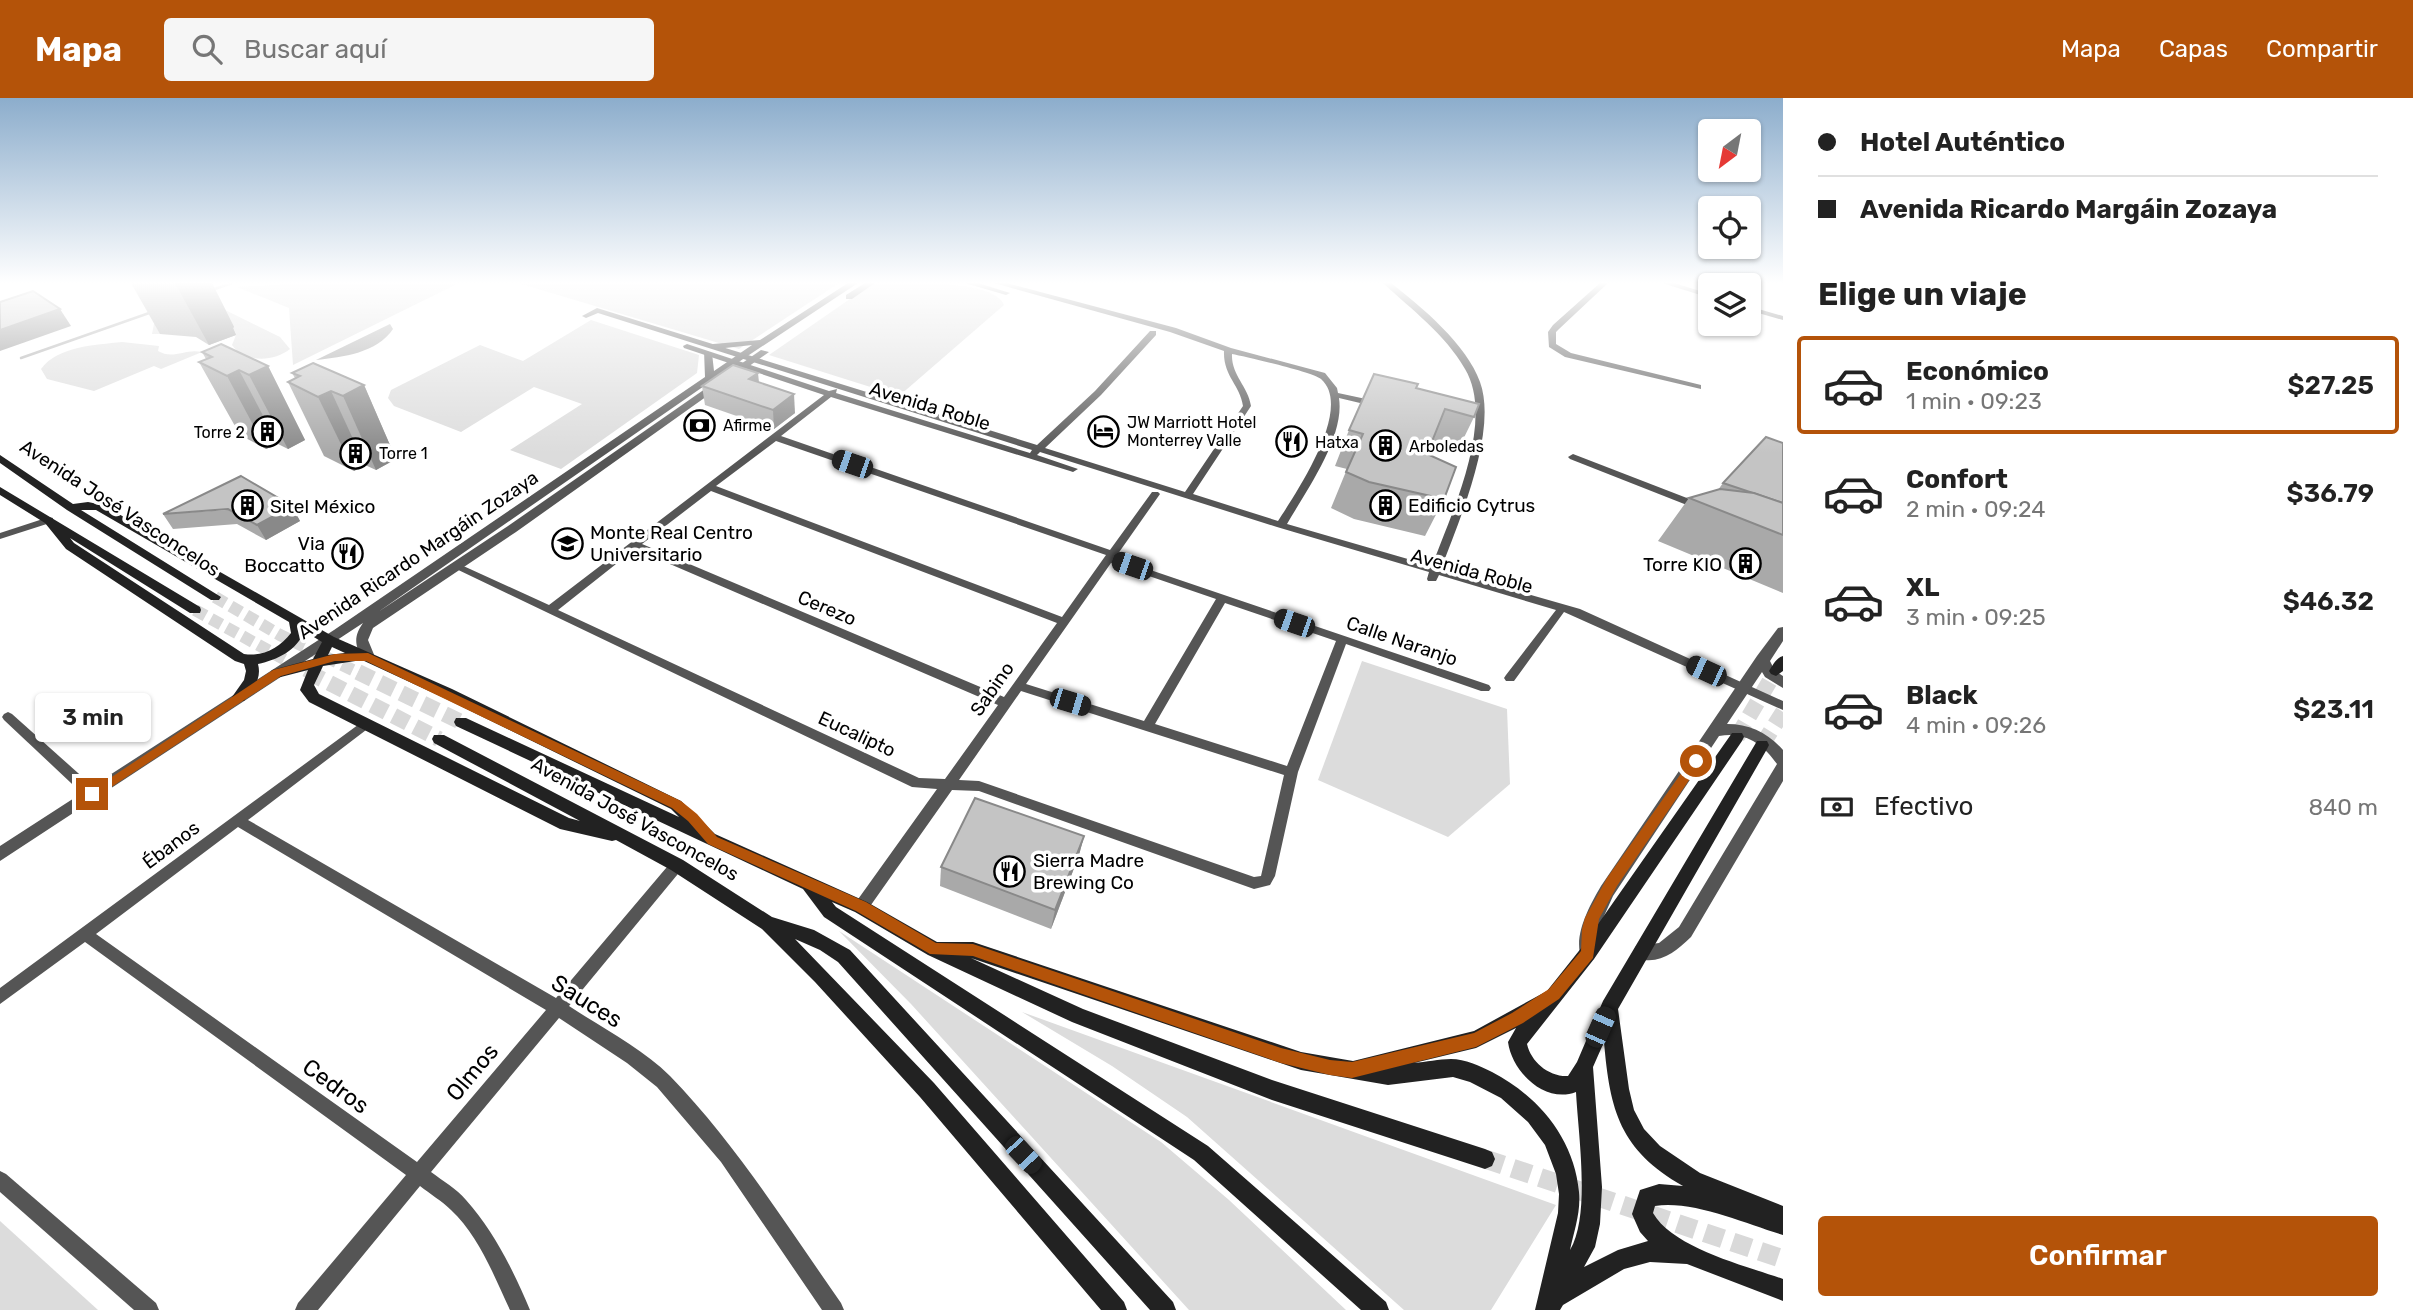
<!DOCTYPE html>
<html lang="es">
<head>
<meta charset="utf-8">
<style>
  :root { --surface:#fff; --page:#f6f6f6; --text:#222; --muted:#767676; --line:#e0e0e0; --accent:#b45309 }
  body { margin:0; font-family:Rubik,sans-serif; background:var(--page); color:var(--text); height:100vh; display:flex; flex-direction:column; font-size:26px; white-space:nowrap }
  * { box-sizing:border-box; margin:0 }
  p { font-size:23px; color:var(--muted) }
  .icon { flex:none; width:38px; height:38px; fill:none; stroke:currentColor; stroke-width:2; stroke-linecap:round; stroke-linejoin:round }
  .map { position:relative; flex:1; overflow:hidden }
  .side { display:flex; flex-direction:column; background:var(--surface); width:630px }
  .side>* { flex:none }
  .banner { display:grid; align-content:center; height:154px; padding:0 35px; background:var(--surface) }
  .needle { width:46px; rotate:212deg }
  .tools { position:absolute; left:1698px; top:21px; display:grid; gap:14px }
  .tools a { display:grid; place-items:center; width:63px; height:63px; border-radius:7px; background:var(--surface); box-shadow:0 2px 5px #0004; font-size:35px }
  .end { position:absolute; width:32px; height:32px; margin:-16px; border:9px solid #b45309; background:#fff; box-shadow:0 0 0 4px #fff }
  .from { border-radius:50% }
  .bubble { position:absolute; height:49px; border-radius:7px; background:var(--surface); box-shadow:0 2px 5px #0004; font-size:23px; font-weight:600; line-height:49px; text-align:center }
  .car { position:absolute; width:21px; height:42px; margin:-21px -10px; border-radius:9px; box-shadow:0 0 5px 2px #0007; background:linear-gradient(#222 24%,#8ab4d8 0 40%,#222 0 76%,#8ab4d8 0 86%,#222 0) }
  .banner b { display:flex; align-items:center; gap:24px; height:66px; font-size:26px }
  .banner b+b { border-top:2px solid var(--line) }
  .banner i { width:18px; height:18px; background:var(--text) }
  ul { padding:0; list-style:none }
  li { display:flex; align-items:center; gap:21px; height:98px; margin:0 14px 10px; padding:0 21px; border:4px solid transparent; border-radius:7px }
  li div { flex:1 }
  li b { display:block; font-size:26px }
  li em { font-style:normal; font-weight:600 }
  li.on { border-color:var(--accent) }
  li>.icon { width:63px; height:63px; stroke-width:1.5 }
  h2 { padding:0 35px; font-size:32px; line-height:84px }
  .pay { display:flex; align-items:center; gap:18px; height:77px; padding:0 35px; font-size:26px }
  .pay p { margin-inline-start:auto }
  .button { display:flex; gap:14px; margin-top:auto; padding:14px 35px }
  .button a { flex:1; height:80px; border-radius:7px; background:var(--accent); color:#fff; font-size:28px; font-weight:600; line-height:80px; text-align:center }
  header { display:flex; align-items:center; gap:42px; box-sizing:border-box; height:98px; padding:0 35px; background:var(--accent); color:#fff }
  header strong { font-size:33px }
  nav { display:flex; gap:38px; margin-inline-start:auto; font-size:24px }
  .search { width:490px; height:63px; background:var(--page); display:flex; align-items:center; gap:18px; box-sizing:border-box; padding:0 24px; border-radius:7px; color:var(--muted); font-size:26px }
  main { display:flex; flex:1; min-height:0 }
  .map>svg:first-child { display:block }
</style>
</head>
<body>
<header>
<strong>Mapa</strong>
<div class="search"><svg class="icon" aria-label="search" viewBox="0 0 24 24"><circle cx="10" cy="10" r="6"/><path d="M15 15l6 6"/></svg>Buscar aquí</div>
<nav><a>Mapa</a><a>Capas</a><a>Compartir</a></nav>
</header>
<main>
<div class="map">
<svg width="1783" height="1212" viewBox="0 0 1783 1212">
  <rect width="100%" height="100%" fill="#fff"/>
  <g fill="#dcdcdc">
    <polygon points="313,185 459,185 293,267 289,210 237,189"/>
    <polygon points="518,185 839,185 739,251"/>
    <path d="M873,185c25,0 121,-5 131,22l-105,91 -130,-41z"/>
    <path d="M211,205l69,34 10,12c-16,13 -46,14 -58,-4l4,-10 -8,-5 -53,-8 -15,12h-8l2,-10z"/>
    <polygon points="591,222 699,257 697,275 561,371 510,352 582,306 534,289 461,334 394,308 388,300 391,292 480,247 523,263"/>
    <path d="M122,244l37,4 -1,5c15,9 28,-3 44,1l-41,17 -7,-3 -60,25 -47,-12 -6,-10c17,-23 54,-24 81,-27z"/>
    <polygon points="1362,563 1507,611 1510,686 1448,739 1318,682"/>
    <polygon points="839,833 1161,1044 1229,1102 1346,1212 1189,1212 911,906"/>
    <polygon points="1022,914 1556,1107 1491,1212 1404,1212 1187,1019 1112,968"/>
    <polygon points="0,1123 98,1212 0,1212"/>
  </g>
  <path fill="#a3a3a3" d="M390,226l3,5c-16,24 -50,28 -77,31z"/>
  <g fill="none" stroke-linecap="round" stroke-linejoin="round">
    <g stroke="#a3a3a3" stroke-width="2.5">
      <polyline points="209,193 232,185"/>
      <polyline points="21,260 152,214"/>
    </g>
    <g stroke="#d9d9d9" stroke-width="12" stroke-dasharray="12 6" stroke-linecap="butt">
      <polyline points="215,499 280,537 361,576"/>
      <polyline points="195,512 311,576"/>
      <polyline points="1774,576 1776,573"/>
    </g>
    <g stroke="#d9d9d9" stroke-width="16" stroke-dasharray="16 8" stroke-linecap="butt">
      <polyline points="308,574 439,641"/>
      <polyline points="358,574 461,624"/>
      <polyline points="1737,639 1775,574"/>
      <polyline points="1762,647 1783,614"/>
    </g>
    <polyline stroke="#d9d9d9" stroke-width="19" stroke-dasharray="19 10" stroke-linecap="butt" points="1485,1061 1783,1161"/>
    <g fill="#555" fill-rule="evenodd">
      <polygon points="965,185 978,185 1010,195 1006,197"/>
      <path d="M994,185h13l169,45 55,20 94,25 12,15 1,5 42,9v4l-3,1 -38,-9c6,39 -33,93 -52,126l145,42c19,-52 64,-145 33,-197 -20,-35 -53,-59 -82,-86h8c31,24 76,62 89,99 18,49 -21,139 -39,187l139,40 203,92v9l-219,-98 -50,69h-8l-2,-3 2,-3 50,-65 -117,-35 -3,6h-8l-1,-2 2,-7 -152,-45 -237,-75 -3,3 41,14 -5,3 -3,-1 -239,-74 -50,39 329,114 42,-58h6l2,2 -45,64 374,127 2,3 -2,3h-8l-135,-47 -48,128 -23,104 -5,9 -16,4 -275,-98 -27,-1 -86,122 -5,1 -5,-1 -2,-5 2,-5 81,-113 -25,-2 -462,-221 1,-2h8l90,41 275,-210 -140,-47 -1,-2 4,-2 142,47 8,-2 -1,4 194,60 2,-3 -434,-137 -12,5 -4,-2 15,-8 440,137 58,-54 55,-60h6v4l-55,60 -56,53 140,44 58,-86c-3,-21 -20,-30 -19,-55l-54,-19zM1232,256c15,3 81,18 89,25 33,29 -25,114 -43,142l-85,-27 58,-88c-3,-20 -20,-31 -19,-52zM776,343l330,114 -44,62 -346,-131zM711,393l346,132 -53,74 -362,-153zM635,451l363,156 -53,74 -26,-1 -361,-168zM1111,465l105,36 -72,122 -118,-37zM1225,505l111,38 -49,125 -132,-42zM1021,593l263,84 -23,101 -7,1 -275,-96 -20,-1z"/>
      <polygon points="1600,185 1608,185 1559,231 1556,234 1556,246 1571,255 1701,287 1701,291 1565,259 1549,249 1548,234 1553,227"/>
      <polygon points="1662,185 1674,185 1710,196 1710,200"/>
      <polygon points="1748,208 1783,218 1783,222 1748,212"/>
      <polygon points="1573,356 1705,407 1706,409 1701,412 1697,411 1570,361 1568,359"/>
      <polygon points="49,419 53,420 53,424 0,441 0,435"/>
      <polygon points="8,614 12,616 97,692 99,696 97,700 92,701 87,700 4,622 2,619 4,616"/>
      <path d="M366,621l4,2 2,3 -2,3 -122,93 308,178 116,-137 5,-2 5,2 2,4 -2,4 -113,137c33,22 73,42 101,70 66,68 117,150 171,227l3,7h-22l-101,-148 -64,-75 -30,-24 -68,-45 -128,154c12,9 26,17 35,28 28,31 48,72 64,110h-20c-16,-34 -31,-74 -59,-100 -9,-9 -21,-16 -31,-24l-102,124h-23l3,-7 108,-128 -321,-233 -85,62v-16zM238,729l308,183 -129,152 -321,-228z"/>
      <polygon points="0,1073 6,1076 156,1205 159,1212 134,1212 0,1094"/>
    </g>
    <g fill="#555" fill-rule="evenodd">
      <path d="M848,185h10l-112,74 -368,255 130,-86 253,-176 8,2 -253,180 -143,96 -5,12 7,17 -2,3h-10c-8,-14 -10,-23 0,-37l-363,238v-15l334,-216 371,-253 -1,-26 8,2 2,18 38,-26 -36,4 -3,-1v-4l47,-4z"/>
      <polygon points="865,185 875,185 852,201 846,201 846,197"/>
      <path d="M1783,529v14l-13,20 5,10 8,5v12l-18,-11 -3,-5 -35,52c23,0 41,9 56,26v31l-92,156c-16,15 -32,29 -55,21l-3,-6 3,-6 23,-3 20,-16 98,-163c-14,-20 -32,-33 -58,-28l-106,160 -13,29 -6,34 -6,2 -6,-2c-10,-22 8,-54 19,-73l156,-230 21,-28z"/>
    </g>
    <g fill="#222" fill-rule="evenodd">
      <path d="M0,357l73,49 15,-2 15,3 231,132 118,52 229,112 34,33 152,68 70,40h36l328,110 52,9 121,-30 73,-40 35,-44 150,-214h10l2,4 -2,4 -148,218 -67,85c4,18 22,33 41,32l9,-14 26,-61 154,-260h10l2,4 -2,4 -149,260 11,80 5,21 10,19 16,17 40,27 83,33v29c-37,-11 -90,-35 -128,-29l-2,7c20,35 93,53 130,66v22l-96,-37 -37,-2 -26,7 -61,36 -3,5h-25l23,-97 1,-19 -3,-20 -11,-29 -17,-23 -27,-24 -31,-16 -17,-5 -65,8 -87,-15 -330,-112 112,51 189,71 213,69 7,3 3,7 -3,7 -7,3 -213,-69 -200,-78 -144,-67 -73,-43 -23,-10 4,5 372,239 178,156 3,8h-28l-167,-150 -370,-243 -21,-28 -347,-163 -2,-4 2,-4h10l213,99 -8,-8 -229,-112 -80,-37 -39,6 -9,19 5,9 250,124 11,3 -146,-78 -2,-4 2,-4h10l239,125 89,57 42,13 36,20 323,352 3,8h-26l-312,-348 -18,-12 -25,-11 139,144 190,219 3,8h-26l-181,-213 -105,-115 -53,-53 -91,-59 -55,-30 -4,1 -52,-12 -251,-127 -9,-12 8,-20 -31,8 -7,-5 2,-3 41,-11 9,-17 -18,-11c-6,19 -27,29 -46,33 4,15 -5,25 -14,37h-10l-2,-4 12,-17 2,-9 -2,-7 -9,-3 -169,-112 -21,-26 -45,-28v-8l200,120 1,3 -1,3h-10l-120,-75 4,5 170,111c20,3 35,-6 47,-21l-2,-11 -193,-112h-15l140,87 -2,3h-8l-144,-90 -67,-47zM332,549l13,6 -17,2zM1516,930l-8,14c4,30 37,62 68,50 2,41 15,123 -6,158 4,-19 11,-38 9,-58 -5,-54 -41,-96 -87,-120 -12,-6 -27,-13 -41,-13 -12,0 -25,3 -37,4l62,-15zM1604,944c6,69 16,108 79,144l-24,-2 -19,6 -8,24 8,18 8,9 -30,9 -34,17 11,-20 5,-23 2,-37 -9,-120z"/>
      <path d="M1783,558v15l-7,5 -5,-2 -2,-3c4,-6 7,-13 14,-15z"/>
    </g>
  </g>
  <g fill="#a9a9a9">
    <polygon points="131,185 212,185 234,229 233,230 236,237 209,247 196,239 160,236"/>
    <polygon points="202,254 268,268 305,342 288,351 278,346 266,351 240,337 199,264 206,261"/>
    <polygon points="292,275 364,287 396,361 376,372 365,367 354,373 324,358 288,284 295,280"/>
    <polygon points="759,284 795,315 774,331 705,307 702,288"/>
    <polygon points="1416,290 1474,319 1457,354 1430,347 1427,356 1444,401 1425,438 1354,421 1331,410 1347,371 1335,368 1349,332"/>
    <polygon points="1783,345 1783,495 1658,443 1689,400 1718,392 1723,385"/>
    <polygon points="292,408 300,423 266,442 237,426 173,431 163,416"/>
    <polygon points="1084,738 1079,757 1051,831 940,788 941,769"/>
  </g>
  <g fill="#898989">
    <polygon points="175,185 212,185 234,229 233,230 236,237 209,247"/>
    <polygon points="60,211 71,228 0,253 0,232"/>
    <polygon points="268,268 305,342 288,351 249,277"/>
    <polygon points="239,272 278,346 266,351 227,278"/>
    <polygon points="758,275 760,294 749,281"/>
    <polygon points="364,287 396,361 376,372 343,298"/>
    <polygon points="331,293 365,367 354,373 318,299"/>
    <polygon points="794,296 795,315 774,331 773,312"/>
    <polygon points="292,408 300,423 266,442 257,427"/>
    <polygon points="1084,738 1079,757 1051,831 1055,812"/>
  </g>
  <g fill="#c4c4c4" stroke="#898989" stroke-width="2">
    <polygon points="33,193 60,211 0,232 0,204"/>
    <polygon points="221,246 268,268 249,277 239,272 227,278 199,264 212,259 202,254"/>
    <polygon points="313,265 364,287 343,298 331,293 318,299 288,284 300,278 292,275"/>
    <polygon points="733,267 758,275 749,281 794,296 773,312 702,288"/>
    <polygon points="1374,276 1418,286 1416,290 1479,306 1474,319 1445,311 1427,356 1456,369 1444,401 1369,384 1346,374 1363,336 1349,332"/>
    <polygon points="1766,339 1783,345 1783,405 1723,385"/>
    <polygon points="241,378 292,408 257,427 228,411 163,416"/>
    <polygon points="1720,391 1754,395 1783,405 1783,437 1689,400"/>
    <polygon points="975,700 1084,738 1055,812 941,769"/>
  </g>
  <linearGradient id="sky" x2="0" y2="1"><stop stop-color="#8cadcc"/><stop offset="0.52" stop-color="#fff"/><stop offset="1" stop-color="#fff" stop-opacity="0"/></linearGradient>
  <rect width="1783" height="355" fill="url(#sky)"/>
  <polygon fill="#b45309" points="368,555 681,703 697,716 717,739 866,804 936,845 973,846 1281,950 1330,962 1352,964 1474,935 1512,915 1549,891 1581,853 1582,831 1585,820 1607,780 1692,660 1700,660 1702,663 1617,788 1599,821 1593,860 1559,901 1523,925 1476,949 1352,980 1330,977 1281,965 973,858 930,856 856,813 708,746 688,723 672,710 366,563 335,563 281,578 96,699 92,701 86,696 273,572 335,556"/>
  <defs>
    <symbol id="bank-ring" viewBox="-11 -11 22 22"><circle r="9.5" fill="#fff" stroke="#000" stroke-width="1.5"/><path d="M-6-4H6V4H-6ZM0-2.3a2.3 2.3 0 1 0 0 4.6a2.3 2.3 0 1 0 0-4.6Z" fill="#000"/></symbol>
    <symbol id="hotel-ring" viewBox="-11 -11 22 22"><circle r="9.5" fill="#fff" stroke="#000" stroke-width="1.5"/><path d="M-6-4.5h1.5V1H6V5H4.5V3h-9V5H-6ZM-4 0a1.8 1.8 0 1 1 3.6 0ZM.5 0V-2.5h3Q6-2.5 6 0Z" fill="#000"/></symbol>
    <symbol id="building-ring" viewBox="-11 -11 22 22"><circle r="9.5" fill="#fff" stroke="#000" stroke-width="1.5"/><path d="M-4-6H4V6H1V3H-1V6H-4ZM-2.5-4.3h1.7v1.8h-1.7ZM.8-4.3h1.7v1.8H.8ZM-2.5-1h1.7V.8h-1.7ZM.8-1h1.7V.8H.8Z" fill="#000"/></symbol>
    <symbol id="restaurant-ring" viewBox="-11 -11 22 22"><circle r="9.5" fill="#fff" stroke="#000" stroke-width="1.5"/><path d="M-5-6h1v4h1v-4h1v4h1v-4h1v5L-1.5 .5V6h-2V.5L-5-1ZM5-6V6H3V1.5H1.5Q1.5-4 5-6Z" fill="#000"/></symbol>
    <symbol id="university-ring" viewBox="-11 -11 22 22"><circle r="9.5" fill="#fff" stroke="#000" stroke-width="1.5"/><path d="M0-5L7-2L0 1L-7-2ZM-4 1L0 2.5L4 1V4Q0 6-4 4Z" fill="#000"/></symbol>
  </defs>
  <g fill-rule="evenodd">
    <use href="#bank-ring" x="682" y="310" width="35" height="35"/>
    <use href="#hotel-ring" x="1086" y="316" width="35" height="35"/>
    <use href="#building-ring" x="250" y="316" width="35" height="35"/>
    <use href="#restaurant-ring" x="1274" y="326" width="35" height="35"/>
    <use href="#building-ring" x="1368" y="330" width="35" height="35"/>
    <use href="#building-ring" x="338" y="338" width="35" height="35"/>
    <use href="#building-ring" x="1368" y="390" width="35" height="35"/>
    <use href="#building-ring" x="230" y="390" width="35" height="35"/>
    <use href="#university-ring" x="550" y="428" width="35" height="35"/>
    <use href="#restaurant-ring" x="330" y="438" width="35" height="35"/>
    <use href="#building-ring" x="1728" y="448" width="35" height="35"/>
    <use href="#restaurant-ring" x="992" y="756" width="35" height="35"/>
  </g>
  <g text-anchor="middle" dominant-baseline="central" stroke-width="7" stroke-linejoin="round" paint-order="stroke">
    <g font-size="16" fill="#000" stroke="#fff" text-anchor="start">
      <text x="1127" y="324">JW Marriott Hotel<tspan x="1127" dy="18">Monterrey Valle</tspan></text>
      <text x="723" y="327">Afirme</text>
      <text x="245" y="334" text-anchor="end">Torre 2</text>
      <text x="1315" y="344">Hatxa</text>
      <text x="1409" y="348">Arboledas</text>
      <text x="379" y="355">Torre 1</text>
    </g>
    <g font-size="19" fill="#000" stroke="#fff">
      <text transform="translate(930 308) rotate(17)">Avenida Roble</text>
      <text transform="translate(120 410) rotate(33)">Avenida José Vasconcelos</text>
      <text transform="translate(418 457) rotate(-34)">Avenida Ricardo Margáin Zozaya</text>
      <text transform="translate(1472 473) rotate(15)">Avenida Roble</text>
      <text transform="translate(827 510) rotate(23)">Cerezo</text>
      <text transform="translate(1402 543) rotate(19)">Calle Naranjo</text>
      <text transform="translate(992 591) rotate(-55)">Sabino</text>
      <text transform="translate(857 636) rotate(25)">Eucalipto</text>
      <text transform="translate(635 721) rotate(29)">Avenida José Vasconcelos</text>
      <text transform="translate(171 747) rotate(-37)">Ébanos</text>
    </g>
    <g font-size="19" fill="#000" stroke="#fff" text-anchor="start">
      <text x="1408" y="407">Edificio Cytrus</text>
      <text x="270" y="408">Sitel México</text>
      <text x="590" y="434">Monte Real Centro<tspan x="590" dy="22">Universitario</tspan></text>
      <text x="325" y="445" text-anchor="end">Via<tspan x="325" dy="22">Boccatto</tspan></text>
      <text x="1722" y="466" text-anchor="end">Torre KIO</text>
      <text x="1033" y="762">Sierra Madre<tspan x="1033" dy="22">Brewing Co</tspan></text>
    </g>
    <g font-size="23" fill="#000" stroke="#fff">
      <text transform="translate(587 903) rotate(32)">Sauces</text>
      <text transform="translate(472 974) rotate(-50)">Olmos</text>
      <text transform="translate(336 988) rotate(36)">Cedros</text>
    </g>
  </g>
</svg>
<div class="tools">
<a><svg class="needle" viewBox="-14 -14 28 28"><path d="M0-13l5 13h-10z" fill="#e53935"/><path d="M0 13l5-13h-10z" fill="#767676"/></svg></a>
<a><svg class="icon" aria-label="locate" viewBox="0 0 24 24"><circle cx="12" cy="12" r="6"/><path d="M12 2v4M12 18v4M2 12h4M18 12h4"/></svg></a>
<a><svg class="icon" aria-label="layers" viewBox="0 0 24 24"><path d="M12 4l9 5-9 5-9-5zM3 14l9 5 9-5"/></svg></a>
</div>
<i class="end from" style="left:1696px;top:663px"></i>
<i class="end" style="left:92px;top:696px"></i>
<div class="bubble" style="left:35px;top:595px;width:116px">3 min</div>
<i class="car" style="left:852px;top:366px;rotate:289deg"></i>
<i class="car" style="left:1132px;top:468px;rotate:289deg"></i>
<i class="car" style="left:1294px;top:525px;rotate:289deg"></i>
<i class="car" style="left:1706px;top:573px;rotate:295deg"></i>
<i class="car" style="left:1070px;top:604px;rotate:107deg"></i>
<i class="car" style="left:1600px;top:929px;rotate:24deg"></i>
<i class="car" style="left:1023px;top:1057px;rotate:137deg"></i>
</div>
<section class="side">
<div class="banner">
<b><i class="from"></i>Hotel Auténtico</b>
<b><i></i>Avenida Ricardo Margáin Zozaya</b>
</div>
<h2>Elige un viaje</h2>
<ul>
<li class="on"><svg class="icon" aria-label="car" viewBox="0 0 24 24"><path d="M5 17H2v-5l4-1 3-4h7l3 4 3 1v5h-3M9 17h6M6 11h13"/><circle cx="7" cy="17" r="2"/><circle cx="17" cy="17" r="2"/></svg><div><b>Económico</b><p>1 min · 09:23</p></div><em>$27.25</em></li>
<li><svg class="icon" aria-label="car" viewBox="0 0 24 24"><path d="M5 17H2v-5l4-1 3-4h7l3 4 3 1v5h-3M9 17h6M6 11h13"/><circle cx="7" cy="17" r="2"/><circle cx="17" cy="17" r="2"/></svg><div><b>Confort</b><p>2 min · 09:24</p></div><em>$36.79</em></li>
<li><svg class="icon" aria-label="car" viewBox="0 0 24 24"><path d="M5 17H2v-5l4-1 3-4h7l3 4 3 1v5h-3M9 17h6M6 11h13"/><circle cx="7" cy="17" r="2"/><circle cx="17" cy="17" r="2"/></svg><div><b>XL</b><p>3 min · 09:25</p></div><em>$46.32</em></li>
<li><svg class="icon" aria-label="car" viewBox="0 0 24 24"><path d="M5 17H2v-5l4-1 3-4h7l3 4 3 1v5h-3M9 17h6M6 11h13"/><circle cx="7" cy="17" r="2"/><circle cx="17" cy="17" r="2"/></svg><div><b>Black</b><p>4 min · 09:26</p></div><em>$23.11</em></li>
</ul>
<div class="pay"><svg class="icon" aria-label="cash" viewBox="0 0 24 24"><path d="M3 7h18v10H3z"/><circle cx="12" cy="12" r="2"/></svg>Efectivo<p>840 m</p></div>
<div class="button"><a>Confirmar</a></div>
</section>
</main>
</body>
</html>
